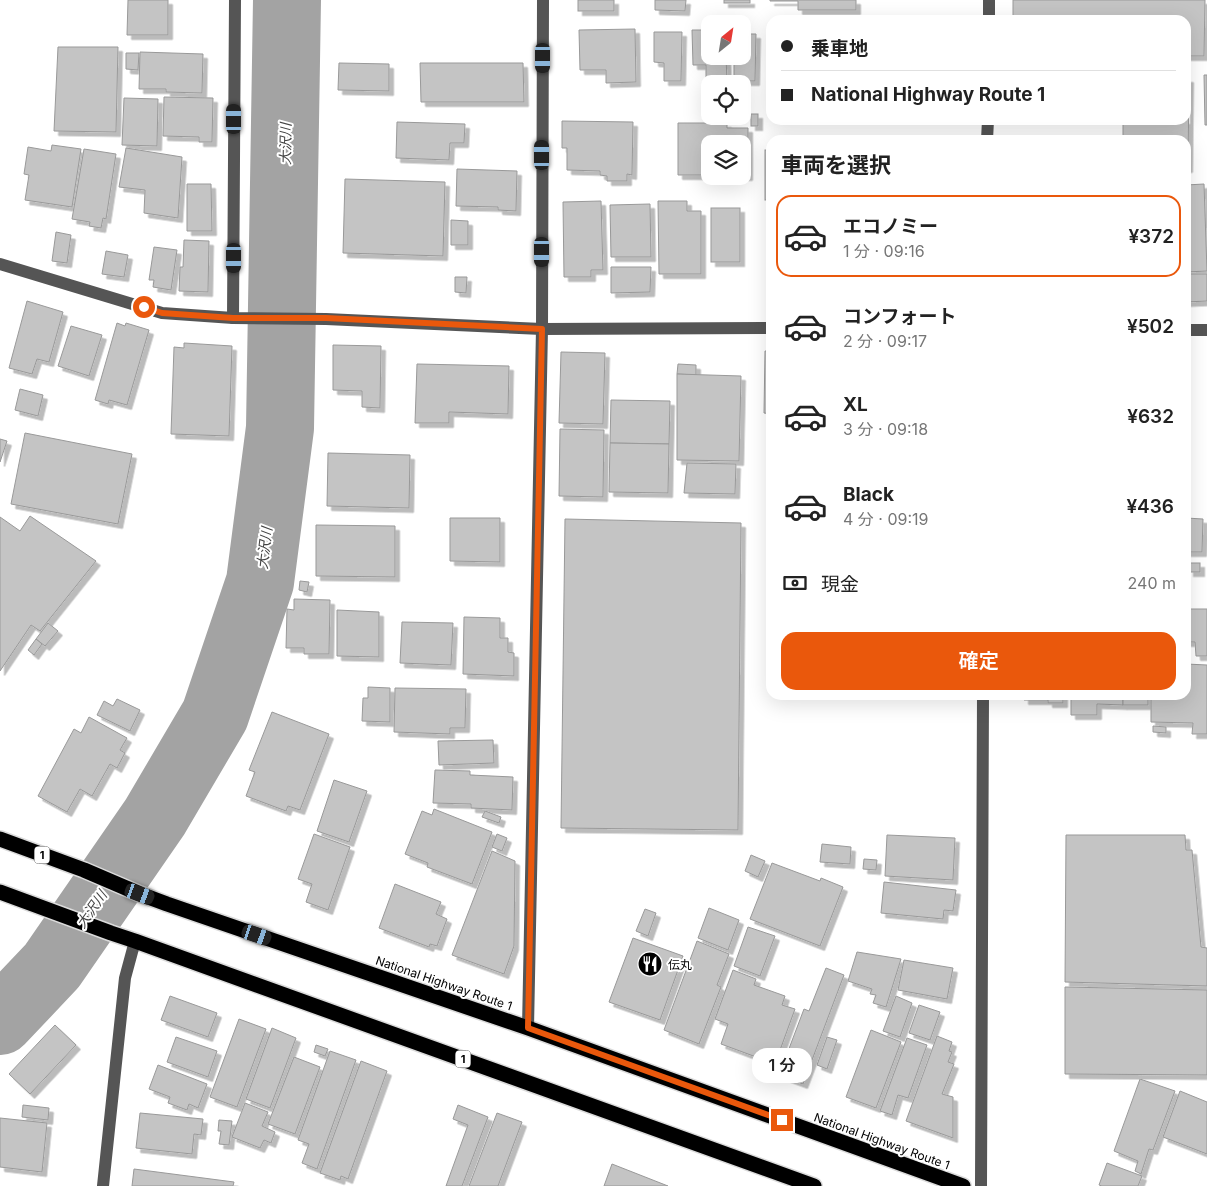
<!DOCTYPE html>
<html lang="ja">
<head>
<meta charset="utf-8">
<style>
  :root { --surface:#fff; --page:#f2f2f2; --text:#222; --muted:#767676; --line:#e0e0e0; --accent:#ea580c }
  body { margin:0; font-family:Inter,"Noto Sans JP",sans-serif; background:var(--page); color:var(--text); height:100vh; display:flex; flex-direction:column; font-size:19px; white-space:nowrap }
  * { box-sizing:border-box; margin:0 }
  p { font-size:16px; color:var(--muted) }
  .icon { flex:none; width:28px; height:28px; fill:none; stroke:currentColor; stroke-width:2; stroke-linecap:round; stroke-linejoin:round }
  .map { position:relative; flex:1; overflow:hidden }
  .side { position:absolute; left:766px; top:135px; width:425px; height:565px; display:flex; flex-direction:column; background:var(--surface); border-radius:15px; box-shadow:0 5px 20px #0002 }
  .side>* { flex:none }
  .guide { position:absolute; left:766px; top:15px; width:425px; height:110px; border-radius:15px; box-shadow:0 5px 20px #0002; display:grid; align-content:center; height:110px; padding:0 15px; background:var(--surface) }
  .needle { width:32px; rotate:30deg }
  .fabs { position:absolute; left:701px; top:15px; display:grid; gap:10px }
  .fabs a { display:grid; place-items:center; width:50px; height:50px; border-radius:10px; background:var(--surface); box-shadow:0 5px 20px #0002; font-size:25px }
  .end { position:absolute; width:22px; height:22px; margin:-11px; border:6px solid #ea580c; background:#fff; box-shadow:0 0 0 2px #fff }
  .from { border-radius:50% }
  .bubble { position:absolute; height:35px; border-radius:15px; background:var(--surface); box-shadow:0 5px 20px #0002; font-size:16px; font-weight:600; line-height:35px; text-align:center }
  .car { position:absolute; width:15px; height:30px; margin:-15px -8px; border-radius:6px; box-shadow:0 0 4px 1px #0007; background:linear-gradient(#222 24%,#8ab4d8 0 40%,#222 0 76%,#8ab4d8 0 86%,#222 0) }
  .guide b { display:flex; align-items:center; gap:18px; height:48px; font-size:19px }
  .guide b+b { border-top:1px solid var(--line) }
  .guide i { width:12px; height:12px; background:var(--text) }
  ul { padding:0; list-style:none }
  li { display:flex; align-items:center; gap:15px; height:82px; margin:0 10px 8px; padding:0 5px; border:2px solid transparent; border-radius:15px }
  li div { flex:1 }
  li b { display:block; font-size:19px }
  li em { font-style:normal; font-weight:600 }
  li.selected { border-color:var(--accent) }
  li>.icon { width:45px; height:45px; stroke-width:1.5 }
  h2 { padding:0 15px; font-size:22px; line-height:60px }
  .pay { display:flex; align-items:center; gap:12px; height:55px; padding:0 15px; font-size:19px }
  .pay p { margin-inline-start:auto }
  .action { display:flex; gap:10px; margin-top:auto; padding:10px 15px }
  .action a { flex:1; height:58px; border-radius:15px; background:var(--accent); color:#fff; font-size:20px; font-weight:600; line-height:58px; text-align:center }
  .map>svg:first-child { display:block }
</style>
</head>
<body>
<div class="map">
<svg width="1207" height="1186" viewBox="0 0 1207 1186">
  <defs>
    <filter id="shadow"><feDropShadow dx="4.5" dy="4.5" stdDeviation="0" flood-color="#0004"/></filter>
  </defs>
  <rect width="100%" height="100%" fill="#fff"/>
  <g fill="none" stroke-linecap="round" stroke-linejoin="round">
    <polyline stroke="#a3a3a3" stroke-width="68" points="0,1021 52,966 155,817 215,715 260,582 280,428 287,0"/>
  </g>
  <g fill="#c4c4c4" stroke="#999" filter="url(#shadow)">
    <polygon points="128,0 168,0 168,35 127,35"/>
    <rect x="578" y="0" width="36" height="11"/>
    <polygon points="655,0 686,0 685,11 655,10"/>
    <rect x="724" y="0" width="26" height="3"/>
    <polygon points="770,0 856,0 856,10 798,10 798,1 770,1"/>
    <polygon points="1013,0 1205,0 1204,56 1186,56 1186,20 1013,20"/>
    <polygon points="635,29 636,82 606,83 606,70 580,70 579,30"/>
    <polygon points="692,30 710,30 710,56 726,56 727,81 706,81 706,65 693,65"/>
    <polygon points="654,32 682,32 681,81 664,81 664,63 654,62"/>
    <polygon points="742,34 756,34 755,81 734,81 734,56 742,56"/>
    <polygon points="58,47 118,47 116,132 54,131"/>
    <polygon points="140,52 203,54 202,93 166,92 166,89 139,89"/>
    <polygon points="126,53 139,53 138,70 126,69"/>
    <polygon points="339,63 389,64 389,91 338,90"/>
    <polygon points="420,63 523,63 524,102 421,102"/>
    <polygon points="1204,75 1207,75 1207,125 1205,125"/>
    <polygon points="1186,78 1189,78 1188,168 1186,168 1186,140 1123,140 1123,120 1186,120"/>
    <polygon points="164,97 213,98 212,142 199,142 199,137 163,136"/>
    <polygon points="124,98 158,99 157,146 122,145"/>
    <rect x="751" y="114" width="7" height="12"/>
    <polygon points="562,121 633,122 632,175 627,174 627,181 607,181 607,176 600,175 600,171 567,170 567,148 562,148"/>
    <polygon points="397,122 465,124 464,143 450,143 449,160 396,158"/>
    <polygon points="678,123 727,123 727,128 748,128 748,176 742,176 742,144 710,144 710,175 678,175"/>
    <polygon points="52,145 81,149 72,207 25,200 29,175 24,174 28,147 51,151"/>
    <polygon points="126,148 182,157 178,218 144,213 145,190 119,187"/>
    <polygon points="84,149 116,154 106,219 103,218 101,228 89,226 90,222 72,219"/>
    <rect x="765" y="150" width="6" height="50"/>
    <polygon points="457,169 517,171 516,211 498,210 498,207 456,206"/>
    <polygon points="345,179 445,182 443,256 343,253"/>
    <polygon points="187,184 211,184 212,231 187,231"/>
    <polygon points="1204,184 1207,271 1186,272 1186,185"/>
    <polygon points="601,201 603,270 591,270 591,277 564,277 563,202"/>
    <polygon points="658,201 687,201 687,211 701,211 701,274 659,274"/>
    <polygon points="650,204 651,257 611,257 610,205"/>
    <rect x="711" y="208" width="29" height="54"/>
    <polygon points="451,220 468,221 468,245 451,245"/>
    <polygon points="56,232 71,235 67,263 52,261"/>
    <polygon points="184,240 209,241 208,292 179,291 180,267 183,267"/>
    <polygon points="154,247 177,250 171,290 153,287 154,280 149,280"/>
    <polygon points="106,251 128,255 124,277 102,274"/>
    <polygon points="611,267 651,267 650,292 611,293"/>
    <polygon points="1186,274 1207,274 1207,301 1186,302"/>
    <polygon points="455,277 467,277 466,293 455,292"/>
    <polygon points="27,301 63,312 49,362 37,359 32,374 9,368"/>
    <polygon points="117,323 125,326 126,323 149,330 127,405 109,400 108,404 95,400"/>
    <polygon points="71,326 102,335 89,376 58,366"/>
    <polygon points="184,343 232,346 229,436 171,434 174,347 184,348"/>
    <polygon points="333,345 381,346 380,408 362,407 362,391 333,390"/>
    <polygon points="765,351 771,351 771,414 764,413"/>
    <polygon points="561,352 605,353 603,424 559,423"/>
    <polygon points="417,364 509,366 508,414 449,412 449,423 415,423"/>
    <polygon points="678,364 696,365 696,375 677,374"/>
    <polygon points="677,374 741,376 739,461 677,460"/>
    <polygon points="20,389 43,395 38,416 15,410"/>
    <polygon points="611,400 670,401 669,444 610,443"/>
    <polygon points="560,429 604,430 603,497 559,496"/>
    <polygon points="25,433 132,454 118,524 11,504"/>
    <polygon points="0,439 7,441 0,462"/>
    <polygon points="610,443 669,444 668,493 609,492"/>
    <polygon points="328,453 410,455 409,508 327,506"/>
    <polygon points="687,463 736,464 735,494 684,493"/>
    <polygon points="30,516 96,561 40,631 31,625 0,671 0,517 20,531"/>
    <polygon points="450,518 500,518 500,562 450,561"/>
    <polygon points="1186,518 1203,519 1202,552 1186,552"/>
    <polygon points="565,519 741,523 738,830 561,828"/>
    <polygon points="316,525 395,526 395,577 316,576"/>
    <rect x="1189" y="563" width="11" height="9"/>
    <polygon points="300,581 309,582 307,592 299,590"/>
    <polygon points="294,599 330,600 329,654 304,654 304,648 286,648 287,609 294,610"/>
    <polygon points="1186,609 1207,609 1207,656 1196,656 1195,642 1186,642"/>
    <polygon points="337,610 379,612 379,657 337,656"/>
    <polygon points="464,617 500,618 500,638 508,638 508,652 514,653 514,676 463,674"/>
    <polygon points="402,622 453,623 451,665 400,663"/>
    <polygon points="48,623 58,631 45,646 36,639"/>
    <polygon points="36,639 42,644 34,655 28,650"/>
    <polygon points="1186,664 1207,665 1207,734 1192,734 1193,723 1151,722 1151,697 1155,698 1155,695 1186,695"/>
    <polygon points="368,687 390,688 390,722 362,721 363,698 368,698"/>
    <polygon points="395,688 466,689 465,728 450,728 450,734 394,732"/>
    <polygon points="1024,695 1063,695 1063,703 1048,703 1048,700 1024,700"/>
    <polygon points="1071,695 1123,695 1123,705 1097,704 1097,715 1071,715"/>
    <rect x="1123" y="695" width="25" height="10"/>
    <polygon points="117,699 140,710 130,731 97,715 104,701 113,706"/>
    <polygon points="272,712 329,734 300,810 288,806 286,811 246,796 255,772 249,770"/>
    <polygon points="89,717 127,738 120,750 125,753 117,768 110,764 92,796 80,789 67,812 38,796 74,729 81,733"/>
    <polygon points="1153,726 1166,727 1166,733 1153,732"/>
    <polygon points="493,740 494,763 439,765 438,741"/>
    <polygon points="435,770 470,771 470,775 513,777 512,810 471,808 471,804 433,803"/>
    <polygon points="334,780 367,791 349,842 317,831"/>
    <polygon points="434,809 492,832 472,884 427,867 428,863 405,854 422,811 432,815"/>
    <polygon points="485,811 501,817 499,823 482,817"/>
    <polygon points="314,834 350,847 328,910 306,902 312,884 298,879"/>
    <polygon points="497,834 507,838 502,851 492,847"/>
    <polygon points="887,835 955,838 953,880 885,876"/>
    <polygon points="1066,835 1185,835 1186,850 1192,850 1201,947 1207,948 1207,986 1065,982"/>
    <polygon points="822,844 851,847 850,864 820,862"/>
    <polygon points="492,851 515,861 514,946 504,974 452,955"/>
    <polygon points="751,855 765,861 758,877 745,871"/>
    <polygon points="864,859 877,860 876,870 863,869"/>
    <polygon points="772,863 820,881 821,878 843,887 820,946 750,919"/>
    <polygon points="884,882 956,890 953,911 944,910 943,919 881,913"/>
    <polygon points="395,884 441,902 436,914 447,919 437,946 430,944 429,947 379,928"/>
    <polygon points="709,908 739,920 728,950 698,938"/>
    <polygon points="645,909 656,913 648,936 636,931"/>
    <polygon points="748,927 775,936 760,976 734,966"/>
    <polygon points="633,938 683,956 660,1020 609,1002"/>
    <polygon points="697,941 729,954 717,985 721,987 699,1044 664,1030"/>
    <polygon points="857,952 901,959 886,1007 873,1003 876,995 870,994 872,989 848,981"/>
    <polygon points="904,960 953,968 947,999 898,990"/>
    <polygon points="826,968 844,975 803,1084 779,1075 804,1009 809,1011"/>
    <polygon points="733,970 756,979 754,985 785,996 782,1005 795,1009 775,1064 721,1044 728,1024 715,1019"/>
    <polygon points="1065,987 1207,990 1207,1075 1065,1074"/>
    <polygon points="170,996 217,1013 208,1037 161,1020"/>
    <polygon points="896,996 912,1003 900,1037 883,1031"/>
    <polygon points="919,1005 940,1012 930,1040 909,1033"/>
    <polygon points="239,1019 266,1029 237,1107 210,1097"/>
    <polygon points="55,1025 76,1045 30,1094 9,1074"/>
    <polygon points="272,1028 296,1038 270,1108 246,1099"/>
    <polygon points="871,1030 901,1042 876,1108 846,1097"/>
    <polygon points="937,1036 952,1042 949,1051 952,1052 948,1062 954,1064 942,1094 953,1097 953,1138 906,1121"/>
    <polygon points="176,1037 217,1051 208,1077 167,1062"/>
    <polygon points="827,1037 837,1040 827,1069 817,1065"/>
    <polygon points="907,1038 927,1045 908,1098 898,1095 892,1115 880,1111"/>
    <polygon points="316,1045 328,1049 325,1056 314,1052"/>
    <polygon points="330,1051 356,1060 317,1169 302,1163 309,1144 298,1140"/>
    <polygon points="294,1057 320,1067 295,1134 268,1124"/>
    <polygon points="361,1061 387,1071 348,1179 341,1176 340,1180 320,1173"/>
    <polygon points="158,1065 207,1084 198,1108 189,1104 187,1110 168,1103 170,1097 149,1089"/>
    <polygon points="1140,1079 1175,1091 1153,1150 1149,1149 1141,1174 1135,1171 1138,1161 1114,1151"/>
    <polygon points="1180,1091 1207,1102 1207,1154 1163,1137"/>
    <polygon points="245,1103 268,1112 262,1126 275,1132 271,1143 264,1140 260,1148 232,1137"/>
    <polygon points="23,1105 49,1108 48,1120 22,1117"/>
    <polygon points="458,1105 488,1117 462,1186 446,1186 468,1125 453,1119"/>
    <polygon points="140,1113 203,1119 201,1135 194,1134 192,1154 136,1148"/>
    <polygon points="497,1113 522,1122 498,1186 469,1186"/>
    <polygon points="0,1118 47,1123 42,1172 0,1167"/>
    <polygon points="219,1120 232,1121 229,1145 219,1144 221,1131 218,1131"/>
    <polygon points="1107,1163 1142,1176 1138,1186 1102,1186 1099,1185"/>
    <polygon points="612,1164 668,1186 604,1186"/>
    <polygon points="134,1169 234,1182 233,1186 132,1186"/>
  </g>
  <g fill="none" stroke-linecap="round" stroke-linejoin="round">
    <defs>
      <g id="highway">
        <polyline points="0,839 84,870 140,894 167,904 528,1028 963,1186"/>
        <polyline points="0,892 111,933 135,941 814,1186"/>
      </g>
    </defs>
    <use href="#highway" stroke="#dbdbdb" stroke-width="18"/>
    <g stroke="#555" stroke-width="12">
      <polyline points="989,20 989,0"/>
      <polyline points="987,140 988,120"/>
      <polyline points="0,264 162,313 233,318 326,319 542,329 771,328"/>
      <polyline points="233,318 235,0"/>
      <polyline points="1186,330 1207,330"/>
      <polyline points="528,1028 542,329 543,0"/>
      <polyline points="103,1186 125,978 135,941"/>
      <polyline points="981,1186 983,695"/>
    </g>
    <use href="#highway" stroke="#000" stroke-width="15"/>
  </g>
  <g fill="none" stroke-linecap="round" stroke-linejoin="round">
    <polyline stroke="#ea580c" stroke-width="6" points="144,307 162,313 233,318 326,318 542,329 528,1028 782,1120"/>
  </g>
  <defs>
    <symbol id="restaurant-disc" viewBox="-11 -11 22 22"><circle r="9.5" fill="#000" stroke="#fff"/><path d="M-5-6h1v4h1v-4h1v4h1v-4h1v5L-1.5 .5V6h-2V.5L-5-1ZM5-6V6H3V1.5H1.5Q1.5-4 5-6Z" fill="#fff"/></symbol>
  </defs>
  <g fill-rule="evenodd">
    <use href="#restaurant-disc" x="636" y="950" width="28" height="28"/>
  </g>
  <g text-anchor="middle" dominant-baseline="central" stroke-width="4" stroke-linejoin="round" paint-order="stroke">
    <g fill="#fff" stroke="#4c4c4c" stroke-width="1">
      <rect x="34.5" y="846.5" width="15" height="17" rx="4"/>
      <rect x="455.5" y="1050.5" width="15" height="17" rx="4"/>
    </g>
    <g font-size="11" font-weight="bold" fill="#000">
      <text x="42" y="855">1</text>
      <text x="463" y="1059">1</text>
    </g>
    <g font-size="12" fill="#000" stroke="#fff" text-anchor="start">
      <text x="668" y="964">伝丸</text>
    </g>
    <g font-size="12" fill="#000" stroke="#fff">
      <text transform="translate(444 983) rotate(19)">National Highway Route 1</text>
      <text transform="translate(882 1141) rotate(20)">National Highway Route 1</text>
    </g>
    <g font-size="14" font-style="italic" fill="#444" stroke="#fff">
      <text transform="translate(285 144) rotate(-89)">大沢川</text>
      <text transform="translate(264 548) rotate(-83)">大沢川</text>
      <text transform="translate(91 909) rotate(-55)">大沢川</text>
    </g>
  </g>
</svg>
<div class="fabs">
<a><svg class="needle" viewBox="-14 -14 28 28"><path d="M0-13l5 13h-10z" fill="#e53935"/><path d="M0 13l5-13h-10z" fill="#767676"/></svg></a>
<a><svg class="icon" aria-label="locate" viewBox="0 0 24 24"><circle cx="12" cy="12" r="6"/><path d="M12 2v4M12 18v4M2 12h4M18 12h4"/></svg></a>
<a><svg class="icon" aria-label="layers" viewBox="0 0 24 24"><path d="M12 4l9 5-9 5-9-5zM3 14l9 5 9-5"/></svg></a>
</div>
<i class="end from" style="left:144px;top:307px"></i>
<i class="end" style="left:782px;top:1120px"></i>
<div class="bubble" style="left:752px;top:1048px;width:60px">1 分</div>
<i class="car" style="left:543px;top:58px;rotate:180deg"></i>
<i class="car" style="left:234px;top:119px;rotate:0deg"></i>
<i class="car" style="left:542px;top:155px;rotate:0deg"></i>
<i class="car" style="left:542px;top:252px;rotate:180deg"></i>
<i class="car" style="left:234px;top:258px;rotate:180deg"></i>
<i class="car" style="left:140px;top:894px;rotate:110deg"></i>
<i class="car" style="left:257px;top:935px;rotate:109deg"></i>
<div class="guide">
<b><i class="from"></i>乗車地</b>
<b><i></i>National Highway Route 1</b>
</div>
<section class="side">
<h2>車両を選択</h2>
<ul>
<li class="selected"><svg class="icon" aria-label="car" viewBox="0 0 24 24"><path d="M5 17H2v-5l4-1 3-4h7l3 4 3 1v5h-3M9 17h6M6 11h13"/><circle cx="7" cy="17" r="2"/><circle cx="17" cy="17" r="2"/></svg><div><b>エコノミー</b><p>1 分 · 09:16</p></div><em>¥372</em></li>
<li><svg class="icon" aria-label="car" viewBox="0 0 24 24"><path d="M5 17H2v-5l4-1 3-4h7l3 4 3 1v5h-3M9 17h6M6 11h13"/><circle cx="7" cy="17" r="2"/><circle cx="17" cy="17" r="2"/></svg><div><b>コンフォート</b><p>2 分 · 09:17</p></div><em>¥502</em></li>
<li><svg class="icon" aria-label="car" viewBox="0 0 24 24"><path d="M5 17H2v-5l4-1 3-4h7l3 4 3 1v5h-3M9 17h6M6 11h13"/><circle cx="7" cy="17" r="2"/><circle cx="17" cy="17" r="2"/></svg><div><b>XL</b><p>3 分 · 09:18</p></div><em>¥632</em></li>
<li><svg class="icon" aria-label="car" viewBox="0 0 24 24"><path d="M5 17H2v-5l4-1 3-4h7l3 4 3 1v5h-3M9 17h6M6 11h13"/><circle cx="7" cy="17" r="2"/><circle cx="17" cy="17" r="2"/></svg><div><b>Black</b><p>4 分 · 09:19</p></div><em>¥436</em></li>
</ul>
<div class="pay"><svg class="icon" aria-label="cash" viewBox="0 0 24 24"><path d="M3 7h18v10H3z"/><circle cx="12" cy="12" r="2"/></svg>現金<p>240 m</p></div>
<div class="action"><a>確定</a></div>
</section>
</div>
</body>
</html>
